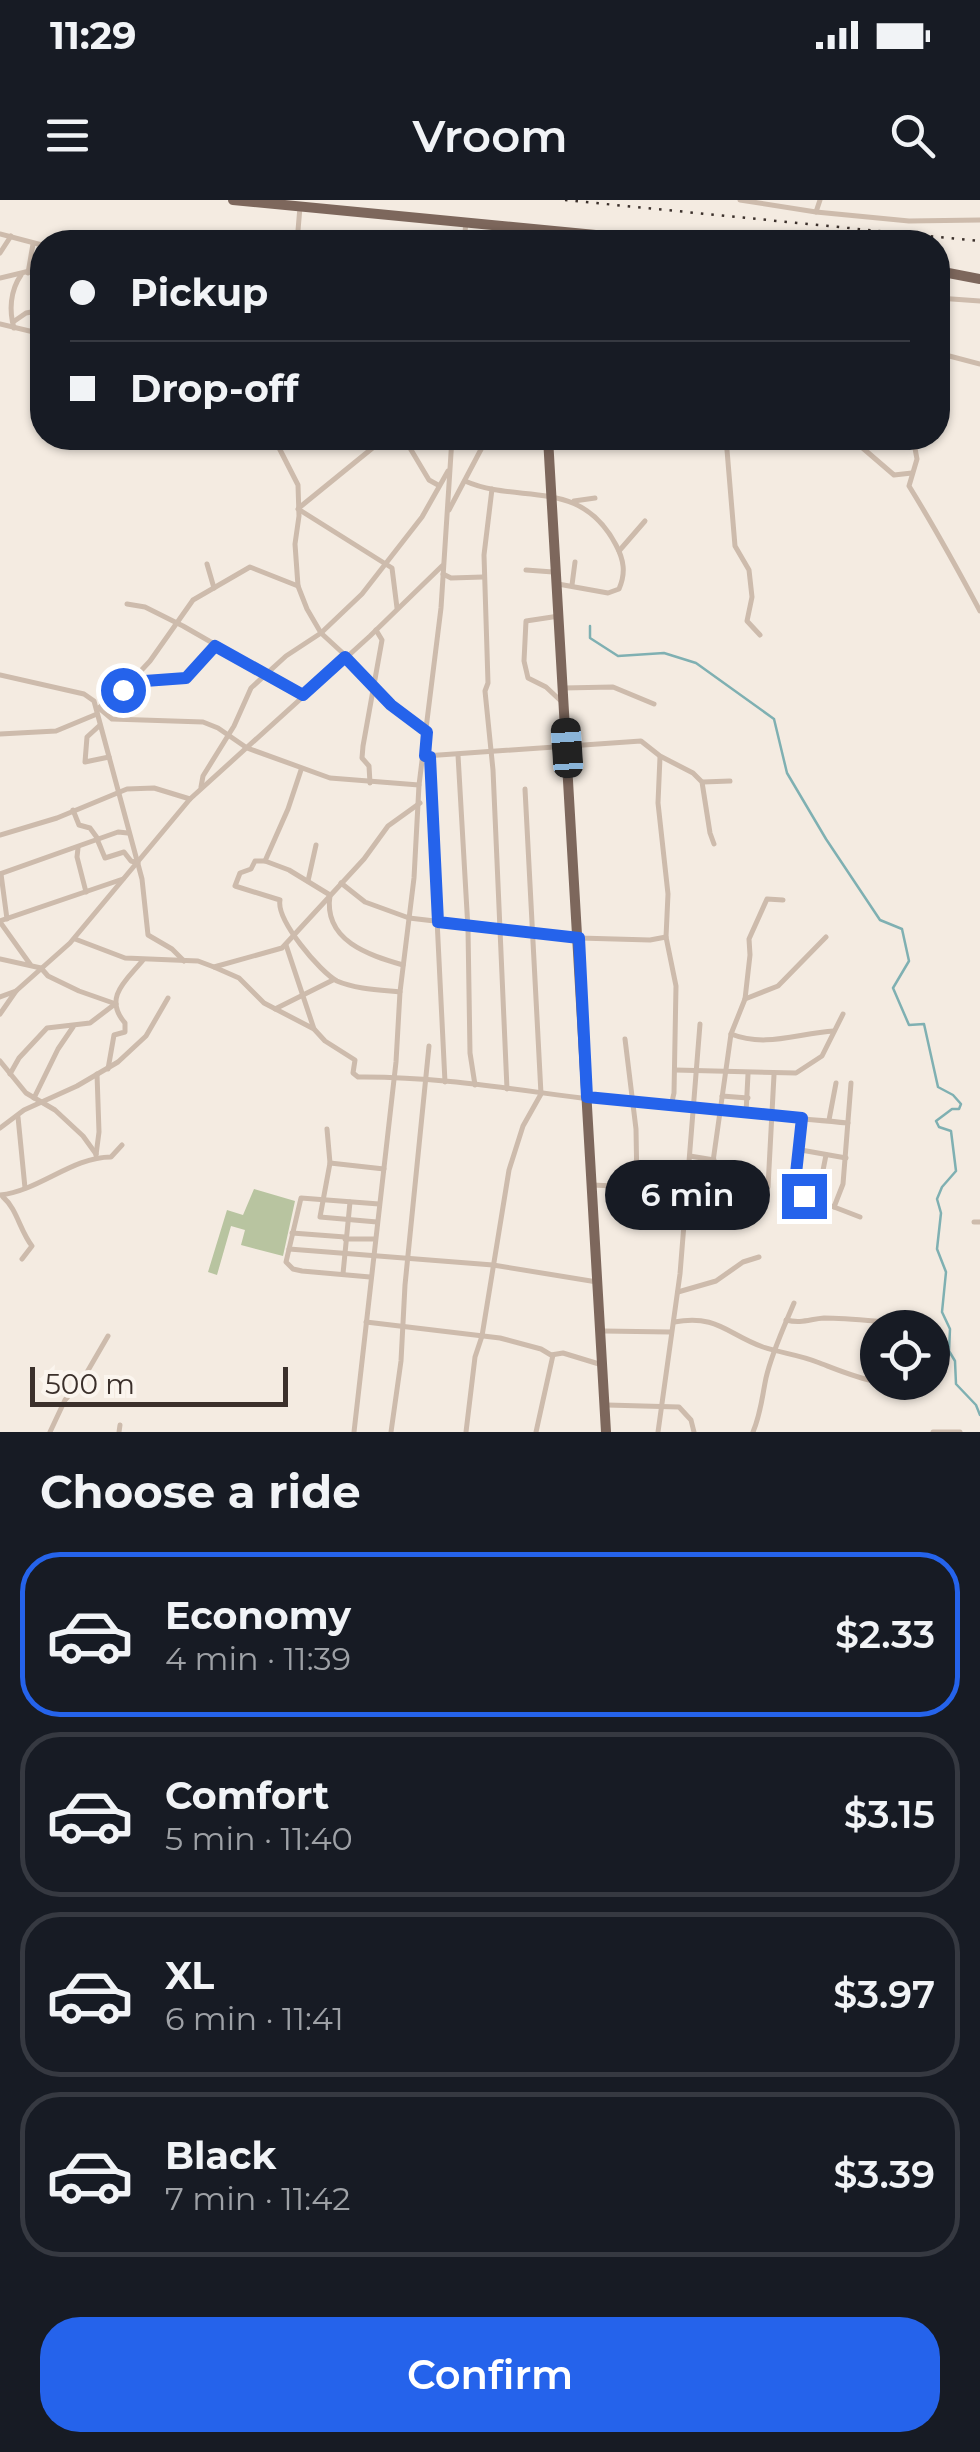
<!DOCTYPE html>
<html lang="en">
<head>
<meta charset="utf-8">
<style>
  :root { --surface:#171b24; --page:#242831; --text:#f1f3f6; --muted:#9ea1a6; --line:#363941; --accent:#2563eb }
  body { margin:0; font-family:Montserrat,sans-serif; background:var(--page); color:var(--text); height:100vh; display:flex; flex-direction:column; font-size:38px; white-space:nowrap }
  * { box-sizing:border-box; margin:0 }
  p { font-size:32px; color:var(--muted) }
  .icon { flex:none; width:55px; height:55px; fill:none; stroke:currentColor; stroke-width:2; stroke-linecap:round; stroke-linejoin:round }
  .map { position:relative; height:1232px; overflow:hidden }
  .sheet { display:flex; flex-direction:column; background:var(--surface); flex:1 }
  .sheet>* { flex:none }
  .hud { position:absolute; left:30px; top:30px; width:920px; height:220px; border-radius:40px; box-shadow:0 2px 8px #0004; display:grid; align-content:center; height:220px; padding:0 40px; background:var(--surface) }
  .controls { position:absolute; left:860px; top:1110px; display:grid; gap:20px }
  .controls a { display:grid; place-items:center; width:90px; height:90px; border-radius:50%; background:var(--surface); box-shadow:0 2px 8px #0004; font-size:50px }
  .scale { position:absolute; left:30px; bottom:25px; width:258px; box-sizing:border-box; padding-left:10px; border:5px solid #3b302b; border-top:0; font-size:28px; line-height:35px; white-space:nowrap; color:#3b302b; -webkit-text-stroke:8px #fbf5ee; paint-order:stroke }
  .end { position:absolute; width:45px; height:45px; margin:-22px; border:12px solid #2563eb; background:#fff; box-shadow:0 0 0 5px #fff }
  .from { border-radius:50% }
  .bubble { position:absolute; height:70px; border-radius:35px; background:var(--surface); box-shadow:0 2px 8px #0004; font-size:32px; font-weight:600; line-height:70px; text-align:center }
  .car { position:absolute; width:30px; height:60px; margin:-30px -15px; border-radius:12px; box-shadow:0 0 8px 2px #0007; background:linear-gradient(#222 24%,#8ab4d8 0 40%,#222 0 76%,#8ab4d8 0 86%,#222 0) }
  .hud b { display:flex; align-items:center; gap:35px; height:95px; font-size:38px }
  .hud b+b { border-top:2px solid var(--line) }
  .hud i { width:25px; height:25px; background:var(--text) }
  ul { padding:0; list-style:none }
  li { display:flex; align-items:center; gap:30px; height:165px; margin:0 20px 15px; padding:0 20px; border:5px solid var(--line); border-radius:40px }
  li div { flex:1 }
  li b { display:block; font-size:38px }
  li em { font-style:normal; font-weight:600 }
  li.on { border-color:var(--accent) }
  li>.icon { width:90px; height:90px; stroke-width:1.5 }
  h2 { padding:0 40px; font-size:45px; line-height:120px }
  .primary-button { display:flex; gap:20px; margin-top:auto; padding:20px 40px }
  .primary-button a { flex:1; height:115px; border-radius:40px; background:var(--accent); color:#fff; font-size:40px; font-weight:600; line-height:115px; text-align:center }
  .status { display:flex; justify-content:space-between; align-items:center; height:70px; padding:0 50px; background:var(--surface); direction:ltr }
  .status svg { height:28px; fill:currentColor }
  header { display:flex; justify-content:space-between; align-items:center; height:130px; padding:0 40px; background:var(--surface); font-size:45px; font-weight:600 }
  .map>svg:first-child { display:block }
</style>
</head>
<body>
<div class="status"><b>11:29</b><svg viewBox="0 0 49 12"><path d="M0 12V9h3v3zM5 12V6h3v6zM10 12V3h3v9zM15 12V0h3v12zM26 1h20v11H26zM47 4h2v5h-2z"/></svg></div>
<header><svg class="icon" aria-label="menu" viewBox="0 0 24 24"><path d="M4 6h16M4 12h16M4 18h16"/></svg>Vroom<svg class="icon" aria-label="search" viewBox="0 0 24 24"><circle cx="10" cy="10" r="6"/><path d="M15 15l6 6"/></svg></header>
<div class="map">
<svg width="980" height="1232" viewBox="0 0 980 1232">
  <rect width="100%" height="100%" fill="#f4ebe1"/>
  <polygon fill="#b8c4a0" points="254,989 295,1001 283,1056 241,1045 245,1030 231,1026 217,1075 208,1072 227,1010 243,1015"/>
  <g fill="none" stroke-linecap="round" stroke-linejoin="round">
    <polyline stroke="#7fb0b2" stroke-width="2.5" points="590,426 590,438 618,456 664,453 696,463 774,519 787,573 826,639 880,720 902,729 909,761 893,788 909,825 924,824 938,887 953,895 961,904 959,909 952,909 936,921 939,927 951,931 956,971 942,987 937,999 941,1013 937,1049 946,1072 942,1112 950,1129 949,1151 955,1161 956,1184 976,1205 980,1215"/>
    <g stroke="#cdbbac" stroke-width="5">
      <polyline points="740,0 816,12 909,21 980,20"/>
      <polyline points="816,12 820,0"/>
      <polyline points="0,34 42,45"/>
      <polyline points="297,42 300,7"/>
      <polyline points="464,42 466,22"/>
      <polyline points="498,42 501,26"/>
      <polyline points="0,53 11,36"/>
      <polyline points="28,73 33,44"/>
      <polyline points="0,78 42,68"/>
      <polyline points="938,98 980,101"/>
      <polyline points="13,122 26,113 42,110"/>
      <polyline points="0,124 42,134"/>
      <path d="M14,128c-5,-17 -4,-37 7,-53"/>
      <polyline points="938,153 980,164"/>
      <polyline points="274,238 298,285 299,316 295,344 298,386 307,409 321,433 358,467 372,487 427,532"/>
      <polyline points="404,238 429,280 438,285"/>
      <polyline points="679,238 726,247"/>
      <polyline points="726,238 735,346 749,370 752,397 747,421 760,435"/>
      <polyline points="851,238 894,275 912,273"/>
      <path d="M913,238l4,21 -8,27c26,42 48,82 71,125"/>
      <polyline points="308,244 316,238"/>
      <path d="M465,281c54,24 115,-5 151,64 8,15 10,28 3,44l-11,4 -50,-9"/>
      <polyline points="492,289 484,355 488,483 485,491 493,570 507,889"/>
      <polyline points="574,301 595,298"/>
      <polyline points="300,307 375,246 380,238"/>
      <polyline points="298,309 392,368 397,408"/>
      <polyline points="449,310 487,238"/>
      <polyline points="619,351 645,321"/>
      <polyline points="207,364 214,388"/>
      <polyline points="526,370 553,372"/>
      <polyline points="443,374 451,378 483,377"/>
      <polyline points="572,385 575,362"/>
      <polyline points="127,404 145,407 183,426 303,495"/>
      <polyline points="559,416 526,421 524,461 528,478 546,487 562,502"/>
      <polyline points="0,475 84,494 94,501 142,679 148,735 172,749 184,761"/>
      <polyline points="134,481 186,478 215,446"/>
      <polyline points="563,488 613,487 654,504"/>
      <polyline points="99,508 112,519 203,522 218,528 247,548 330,578 419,585"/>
      <polyline points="99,508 112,495 123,490 150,461 193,400 250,367 298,386"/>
      <polyline points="99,526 87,537 85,562 109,557"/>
      <polyline points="0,534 56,531 97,514"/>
      <polyline points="458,555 468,729 470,853 475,885"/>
      <polyline points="425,556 641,541 660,556 693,573 702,582 710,633 714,644"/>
      <polyline points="429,557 445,882"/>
      <polyline points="660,557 658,603 668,694 666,737 676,786 674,893 671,906"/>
      <path d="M301,570l-13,39 -23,52 24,9 41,25c-7,46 39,60 73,70"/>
      <polyline points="703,582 730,581"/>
      <polyline points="370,583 369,566 362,558 363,546 382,440 376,430"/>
      <polyline points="201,587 203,576 234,526 251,488 286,456 321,433 362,394 422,317 448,271"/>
      <polyline points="73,610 79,625 90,628 98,639"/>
      <polyline points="0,635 57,618 127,589 154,588 190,599"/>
      <polyline points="97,639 105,658 124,652 131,661 138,663"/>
      <polyline points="78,648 77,657 86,692"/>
      <path d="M265,661h-10l-4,8 -11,4 -5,13 45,14c-4,20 40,72 57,81 18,8 43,9 63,11"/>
      <polyline points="0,674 118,632 128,633"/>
      <polyline points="1,674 7,719"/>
      <polyline points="308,681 316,645"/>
      <polyline points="341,683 365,702 409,718 579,738 650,740 666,737"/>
      <polyline points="0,721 123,679"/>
      <polyline points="0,722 30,764"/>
      <polyline points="75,739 125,758 198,761 214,767 282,748 364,659 388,626 420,603"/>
      <polyline points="286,745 314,829"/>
      <polyline points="0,759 41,768 48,776 79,791 116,804"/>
      <path d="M214,767l25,11 25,25 50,26 11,12 30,19 -2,13 5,4c92,-1 184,18 275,27 71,8 143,12 215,19"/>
      <polyline points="0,797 16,791"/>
      <polyline points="745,799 778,786 826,737"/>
      <polyline points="275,809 333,780"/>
      <polyline points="0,814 16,791 70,743 190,599 370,436 442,366"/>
      <path d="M731,834c35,14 67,-1 103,-3"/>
      <polyline points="625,839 636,929 637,987"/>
      <polyline points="0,861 26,893 55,910 83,936 96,954"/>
      <path d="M108,869l6,-34 11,-3v-9c-23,-26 3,-44 18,-63"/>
      <polyline points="675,870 796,873 822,856 843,814"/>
      <polyline points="10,874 19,858 47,828 90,823 115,804"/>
      <polyline points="722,896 748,898"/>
      <polyline points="34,898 58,849 73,827"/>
      <polyline points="746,913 748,874"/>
      <polyline points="18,917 25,988"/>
      <polyline points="802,919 795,992 860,1017"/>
      <polyline points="829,920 836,883"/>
      <polyline points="0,928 24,910 77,886 118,862 146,836 168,798"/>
      <polyline points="327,929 330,963 320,1017 377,1022"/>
      <polyline points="801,950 846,958"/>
      <polyline points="96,955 99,932 97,874"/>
      <polyline points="690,956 714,960"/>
      <polyline points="330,963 384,969"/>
      <polyline points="592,985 637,987 685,998"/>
      <polyline points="768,987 774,875"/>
      <polyline points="686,988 709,990 731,834 745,799 750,755 749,739 767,699 783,700"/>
      <path d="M0,995c39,-4 72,-38 111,-38l11,-12"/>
      <path d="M3,997c14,12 17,34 29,49l-10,13"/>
      <polyline points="817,1001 826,955"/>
      <polyline points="834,1007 843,984 851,883"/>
      <polyline points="974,1022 980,1022"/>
      <polyline points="292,1033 345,1037"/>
      <polyline points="345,1039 375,1039"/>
      <polyline points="289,1049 493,1065 597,1082"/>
      <polyline points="343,1074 350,1002"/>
      <polyline points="370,1077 302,1071 293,1069 286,1062 301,998 379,1004"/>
      <polyline points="678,1092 716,1081 743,1062 759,1057"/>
      <path d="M786,1120c16,4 24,-1 38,-2 14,0 94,5 101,10"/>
      <polyline points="366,1122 500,1138 541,1149 551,1155 563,1153 599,1164"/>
      <path d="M674,1122c43,-8 53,12 89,25 18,6 37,8 54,15 21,8 39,16 61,20"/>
      <polyline points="603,1131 670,1132"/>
      <polyline points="878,1182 907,1182"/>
      <polyline points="607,1205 679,1207 691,1220 694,1232"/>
      <polyline points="50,1232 65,1200 83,1179 108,1136"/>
      <polyline points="119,1232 120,1225"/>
      <polyline points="354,1232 396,862 400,792 414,678 419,585 441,408 452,238"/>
      <polyline points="391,1232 401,1161 405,1085 429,846"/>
      <polyline points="466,1232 475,1157 482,1136 509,970 523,926 541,894 525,589"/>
      <polyline points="536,1232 553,1155"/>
      <polyline points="658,1232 680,1074 700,824"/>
      <path d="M753,1232c8,-19 9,-35 13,-54 6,-26 18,-51 28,-75"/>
      <polyline points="933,1232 960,1232"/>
    </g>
    <g stroke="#7d675c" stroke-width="10">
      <polyline points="233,0 668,42"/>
      <polyline points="938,71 980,79"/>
      <polyline points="548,238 606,1232"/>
    </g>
    <polyline stroke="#3b302b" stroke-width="2.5" stroke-dasharray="2.5 8" stroke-linecap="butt" points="565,0 980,41"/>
  </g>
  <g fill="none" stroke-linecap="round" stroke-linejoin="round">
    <polyline stroke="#2563eb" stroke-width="12" points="123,490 131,482 186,478 215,446 303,495 345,457 391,505 427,532 425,556 430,557 438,722 579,738 587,897 802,918 794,992 804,996"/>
  </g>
</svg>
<div class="controls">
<a><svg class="icon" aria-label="locate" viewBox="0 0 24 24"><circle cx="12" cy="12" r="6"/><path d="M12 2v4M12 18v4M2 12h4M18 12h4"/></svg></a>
</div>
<div class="scale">500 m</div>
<i class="end from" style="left:123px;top:490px"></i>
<i class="end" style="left:804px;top:996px"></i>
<div class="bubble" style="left:605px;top:960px;width:165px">6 min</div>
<i class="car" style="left:567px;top:548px;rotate:356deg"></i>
<div class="hud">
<b><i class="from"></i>Pickup</b>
<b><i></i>Drop-off</b>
</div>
</div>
<section class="sheet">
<h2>Choose a ride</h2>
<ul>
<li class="on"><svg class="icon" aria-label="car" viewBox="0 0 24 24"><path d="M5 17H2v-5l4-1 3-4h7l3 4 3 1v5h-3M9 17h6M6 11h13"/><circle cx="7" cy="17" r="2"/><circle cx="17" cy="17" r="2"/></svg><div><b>Economy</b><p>4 min · 11:39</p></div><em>$2.33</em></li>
<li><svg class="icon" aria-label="car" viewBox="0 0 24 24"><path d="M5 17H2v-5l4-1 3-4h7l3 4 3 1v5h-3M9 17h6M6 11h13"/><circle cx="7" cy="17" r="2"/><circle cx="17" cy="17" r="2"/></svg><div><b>Comfort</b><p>5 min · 11:40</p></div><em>$3.15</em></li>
<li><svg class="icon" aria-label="car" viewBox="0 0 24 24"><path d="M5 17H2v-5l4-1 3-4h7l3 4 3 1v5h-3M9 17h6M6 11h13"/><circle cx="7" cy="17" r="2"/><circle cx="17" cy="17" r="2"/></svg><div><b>XL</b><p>6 min · 11:41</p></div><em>$3.97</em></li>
<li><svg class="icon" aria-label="car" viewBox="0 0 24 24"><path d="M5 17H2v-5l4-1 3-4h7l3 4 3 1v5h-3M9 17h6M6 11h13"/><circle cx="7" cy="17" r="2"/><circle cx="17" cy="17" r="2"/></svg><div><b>Black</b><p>7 min · 11:42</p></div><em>$3.39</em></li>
</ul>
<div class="primary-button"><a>Confirm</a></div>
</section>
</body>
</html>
